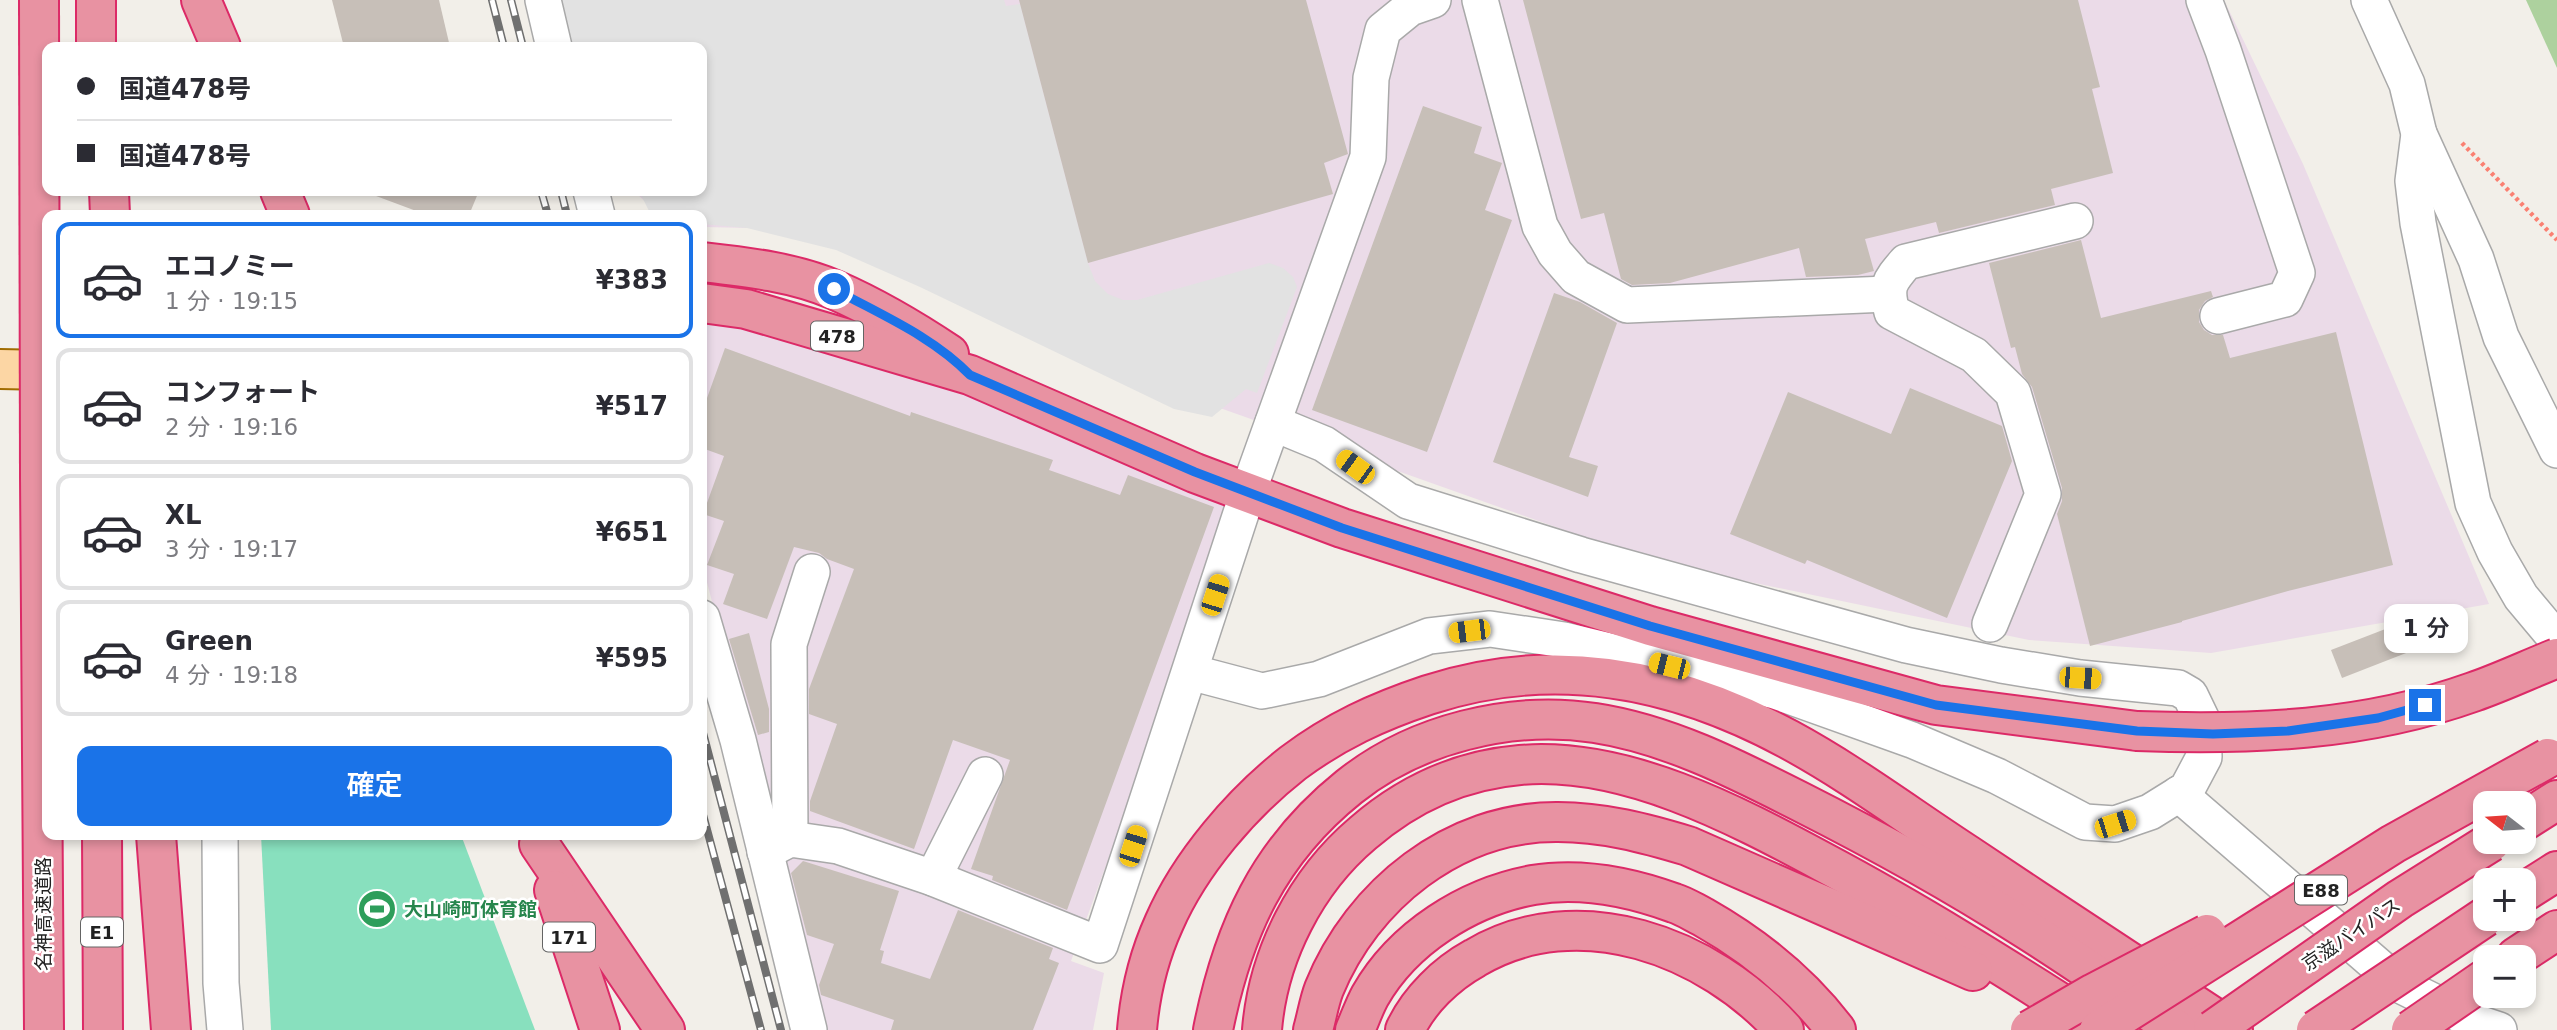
<!DOCTYPE html>
<html lang="ja">
<head>
<meta charset="utf-8">
<style>
  :root { --surface:#fff; --page:#f7f7f7; --text:#2b2b33; --muted:#7c7c81; --line:#e1e1e2; --accent:#1a73e8 }
  body { margin:0; font-family:"DejaVu Sans","Noto Sans JP",sans-serif; background:var(--page); color:var(--text); height:100vh; display:flex; flex-direction:column; font-size:26px; white-space:nowrap }
  * { box-sizing:border-box; margin:0 }
  p { font-size:23px; color:var(--muted) }
  .icon { flex:none; width:38px; height:38px; fill:none; stroke:currentColor; stroke-width:2; stroke-linecap:round; stroke-linejoin:round }
  .map { position:relative; flex:1; overflow:hidden }
  .side { position:absolute; left:42px; top:210px; width:665px; height:630px; display:flex; flex-direction:column; background:var(--surface); border-radius:14px; box-shadow:0 4px 10px #0003 }
  .side>* { flex:none }
  .hud { position:absolute; left:42px; top:42px; width:665px; height:154px; border-radius:14px; box-shadow:0 4px 10px #0003; display:grid; align-content:center; height:154px; padding:0 35px; background:var(--surface) }
  .needle { width:46px; rotate:287deg }
  .controls { position:absolute; left:2473px; top:791px; display:grid; gap:14px }
  .controls a { display:grid; place-items:center; width:63px; height:63px; border-radius:14px; background:var(--surface); box-shadow:0 4px 10px #0003; font-size:35px }
  .end { position:absolute; width:32px; height:32px; margin:-16px; border:9px solid #1a73e8; background:#fff; box-shadow:0 0 0 4px #fff }
  .from { border-radius:50% }
  .bubble { position:absolute; height:49px; border-radius:14px; background:var(--surface); box-shadow:0 4px 10px #0003; font-size:23px; font-weight:600; line-height:49px; text-align:center }
  .car { position:absolute; width:21px; height:42px; margin:-21px -10px; border-radius:9px; box-shadow:0 0 5px 2px #0007; background:linear-gradient(#f5c518 24%,#345 0 40%,#f5c518 0 76%,#345 0 86%,#f5c518 0) }
  .hud b { display:flex; align-items:center; gap:24px; height:66px; font-size:26px }
  .hud b+b { border-top:2px solid var(--line) }
  .hud i { width:18px; height:18px; background:var(--text) }
  ul { padding:12px 0 0; list-style:none }
  li { display:flex; align-items:center; gap:21px; height:116px; margin:0 14px 10px; padding:0 21px; border:4px solid var(--line); border-radius:14px }
  li div { flex:1 }
  li b { display:block; font-size:26px }
  li em { font-style:normal; font-weight:600 }
  li.selected { border-color:var(--accent) }
  li>.icon { width:63px; height:63px; stroke-width:1.5 }
  .cta { display:flex; gap:14px; margin-top:auto; padding:14px 35px }
  .cta a { flex:1; height:80px; border-radius:14px; background:var(--accent); color:#fff; font-size:28px; font-weight:600; line-height:80px; text-align:center }
  .map>svg:first-child { display:block }
</style>
</head>
<body>
<div class="map">
<svg width="2557" height="1030" viewBox="0 0 2557 1030">
  <rect width="100%" height="100%" fill="#f2efe9"/>
  <g fill="#ebdbe8">
    <polygon points="559,0 2224,0 2303,164 2489,604 2211,653 2029,640 1654,562 1068,354 807,229 702,227 702,215 659,215 634,191 702,191 702,47"/>
    <polygon points="702,319 749,323 924,374 1220,498 1230,511 1228,532 1071,961 1104,973 1093,1030 823,1030 702,563"/>
  </g>
  <polygon fill="#add19e" points="2526,0 2557,0 2557,68"/>
  <polygon fill="#88e0be" points="261,835 461,835 535,1030 271,1030"/>
  <polygon fill="#e2e2e2" points="558,0 1004,0 1006,6 1020,4 1088,263 1095,281 1108,294 1123,300 1137,300 1269,263 1283,268 1293,277 1297,287 1257,393 1246,389 1212,417 1174,409 920,287 836,250 747,228 702,224 702,215 651,215 639,191 702,191 702,47 570,47"/>
  <g fill="#c7bfb8">
    <polygon points="332,0 439,0 450,47 344,47"/>
    <polygon points="1019,0 1306,0 1348,154 1324,163 1333,194 1088,263"/>
    <polygon points="1523,0 2078,0 2100,87 2092,89 2113,173 2051,189 2055,205 1939,233 1936,222 1865,239 1874,271 1858,275 1806,277 1799,248 1670,283 1632,285 1621,279 1604,213 1581,219"/>
    <polygon points="1423,106 1482,127 1474,153 1502,163 1485,210 1512,220 1427,452 1312,410"/>
    <polygon points="369,191 479,191 469,215 427,215 368,193"/>
    <polygon points="2081,240 2101,318 2211,291 2213,297 2205,301 2199,310 2199,322 2204,330 2212,335 2223,335 2230,358 2336,332 2393,565 2288,591 2182,621 2182,622 2090,646 2057,514 2062,501 2062,488 2032,387 2022,374 2015,347 2011,348 1989,263"/>
    <polygon points="1554,293 1580,302 1617,323 1569,457 1598,466 1588,497 1493,462"/>
    <polygon points="725,348 910,416 911,412 1053,460 1049,470 1120,495 1128,475 1214,507 1067,910 992,880 993,876 971,869 1010,760 953,740 914,849 810,811 810,801 837,724 809,714 809,689 854,569 827,559 819,553 794,547 767,619 723,604 734,574 707,565 724,521 703,514 724,456 702,448 702,412"/>
    <polygon points="1910,388 2002,426 2012,461 1947,618 1807,560 1805,564 1730,534 1788,392 1891,434"/>
    <polygon points="2432,611 2442,639 2342,678 2331,650"/>
    <polygon points="749,633 769,709 769,732 758,735 729,639"/>
    <polygon points="803,861 899,891 880,950 884,951 881,963 930,979 958,910 1053,948 1049,959 1059,963 1033,1030 891,1030 894,1020 821,995 819,985 834,944 807,935 791,873"/>
  </g>
  <g fill="none" stroke-linecap="round" stroke-linejoin="round">
    <defs>
      <g id="minor">
        <polyline points="543,0 554,47"/>
        <polyline points="1480,0 1540,226 1555,253 1576,277 1627,305 1887,294"/>
        <polyline points="2204,0 2223,50 2297,273 2285,299 2218,316"/>
        <polyline points="2369,0 2407,84 2419,134 2413,181 2418,223 2473,503 2495,552 2521,597 2557,640"/>
        <polyline points="2419,134 2476,259 2501,337 2557,450"/>
        <polyline points="591,191 597,215"/>
        <polyline points="702,618 738,740 809,1030"/>
        <path d="M1990,624l53,-130 -30,-101 -39,-38 -82,-43c-7,-26 -3,-30 14,-50l169,-41"/>
        <polyline points="1190,672 1262,691 1319,679 1429,636 1490,629 1564,640 1775,691 1912,740 1997,776 2085,822 2115,824 2150,812 2187,789 2204,757 2203,722 2190,695 2178,688 2080,678 2001,665 1906,645 1581,555 1408,501 1324,444 1273,423"/>
        <polyline points="2179,794 2400,985 2475,1022 2499,1030"/>
        <polyline points="220,835 221,983 225,1030"/>
        <polyline points="790,839 789,644 812,572"/>
        <polyline points="765,852 790,839 838,846 933,878 1100,945 1248,492 1368,157 1371,78 1383,30 1410,8 1433,0"/>
        <polyline points="933,878 985,775"/>
      </g>
      <polyline id="major" points="0,369 47,370"/>
      <g id="highway">
        <polyline points="96,0 96,47"/>
        <polyline points="201,0 221,47"/>
        <polyline points="109,191 110,215"/>
        <polyline points="280,191 290,215"/>
        <path d="M702,262c44,5 91,10 133,28 39,17 78,40 114,64"/>
        <polyline points="702,303 746,309 970,375 1195,473 1342,528 1650,626 1936,705 2137,731"/>
        <polyline points="40,477 44,1030"/>
        <polyline points="2524,821 2557,800"/>
        <polyline points="102,835 103,1030"/>
        <polyline points="156,835 171,1030"/>
        <polyline points="539,844 665,1030"/>
        <polyline points="554,890 600,1030"/>
        <polyline points="2524,892 2557,871"/>
        <polyline points="2516,957 2557,930"/>
        <path d="M1137,1030c3,-36 12,-74 27,-107 26,-60 78,-120 129,-160 43,-32 84,-51 135,-68 125,-41 245,-18 360,44 63,34 120,77 180,116 88,59 177,117 265,175"/>
        <path d="M1213,1030c20,-100 55,-178 136,-243 66,-53 162,-77 246,-64 72,11 139,45 204,78 75,38 150,79 222,125 53,33 104,69 156,104"/>
        <path d="M1262,1030c6,-75 44,-149 101,-197 45,-39 97,-63 157,-68 104,-9 214,49 303,97 94,50 183,106 272,163"/>
        <path d="M1313,1030c4,-14 6,-28 11,-41 38,-94 130,-168 234,-167 45,0 87,11 130,24l285,125"/>
        <path d="M1355,1030c5,-11 9,-23 15,-34 33,-58 98,-99 163,-111 47,-8 97,2 141,18 10,3 19,9 29,14 51,29 97,66 133,113"/>
        <path d="M1405,1030c14,-30 41,-56 70,-72 103,-61 234,-12 309,72"/>
      </g>
    </defs>
    <use href="#minor" stroke="#a9a9a9" stroke-width="38"/>
    <use href="#major" stroke="#a06b00" stroke-width="42"/>
    <use href="#highway" stroke="#dc2a67" stroke-width="42"/>
    <polyline stroke="#fa8072" stroke-width="4.5" stroke-dasharray="3.5 3.5" stroke-linecap="butt" points="2462,143 2557,240"/>
    <use href="#minor" stroke="#fff" stroke-width="35"/>
    <use href="#major" stroke="#fcd6a4" stroke-width="38"/>
    <use href="#highway" stroke="#e892a2" stroke-width="38"/>
    <defs>
      <g id="rail">
        <polyline points="492,0 504,47"/>
        <polyline points="511,0 523,47"/>
        <polyline points="541,191 548,215"/>
        <polyline points="561,191 567,215"/>
        <polyline points="702,729 781,1030"/>
        <polyline points="702,811 761,1030"/>
      </g>
    </defs>
    <use href="#rail" stroke="#707070" stroke-width="8"/>
    <use href="#rail" stroke="#fff" stroke-width="5" stroke-dasharray="16" stroke-linecap="butt"/>
    <defs>
      <g id="highway-bridge">
        <polyline points="39,0 40,477"/>
        <path d="M2137,731c115,4 227,0 336,-39 29,-10 56,-23 84,-34"/>
        <polyline points="2030,1030 2094,993 2207,934"/>
        <polyline points="2099,1030 2393,844 2548,758"/>
        <polyline points="2213,1030 2400,899 2491,842"/>
        <polyline points="2316,1030 2485,917"/>
        <polyline points="2411,1030 2485,979"/>
      </g>
    </defs>
    <use href="#highway-bridge" stroke="#dc2a67" stroke-width="42" stroke-linecap="butt"/>
    <use href="#highway-bridge" stroke="#e892a2" stroke-width="38"/>
  </g>
  <g fill="none" stroke-linecap="round" stroke-linejoin="round">
    <path stroke="#1a73e8" stroke-width="9" d="M834,289c47,26 98,47 136,86l225,97 147,56 308,98 286,79 201,26 76,3 75,-3 90,-13 47,-13"/>
  </g>
  <defs>
    <symbol id="stadium-disc" viewBox="-11 -11 22 22"><circle r="9.5" fill="#2e9e5b" stroke="#fff"/><path d="M0-5a6.5 5 0 1 0 0 10a6.5 5 0 1 0 0-10ZM-3.5-1.8h7v3.6h-7Z" fill="#fff"/></symbol>
  </defs>
  <g fill-rule="evenodd">
    <use href="#stadium-disc" x="355" y="887" width="44" height="44"/>
  </g>
  <g text-anchor="middle" dominant-baseline="central" stroke-width="5" stroke-linejoin="round" paint-order="stroke">
    <g fill="#fff" stroke="#646464" stroke-width="2">
      <rect x="811" y="321.5" width="52" height="29" rx="5"/>
      <rect x="2295" y="875.5" width="52" height="29" rx="5"/>
      <rect x="81" y="917.5" width="42" height="29" rx="5"/>
      <rect x="543" y="922.5" width="52" height="29" rx="5"/>
    </g>
    <g font-size="18" font-weight="bold" fill="#222">
      <text x="837" y="336">478</text>
      <text x="2321" y="890">E88</text>
      <text x="102" y="932">E1</text>
      <text x="569" y="937">171</text>
    </g>
    <g font-size="19" font-weight="bold" fill="#27864d" stroke="#fff" text-anchor="start">
      <text x="404" y="909">大山崎町体育館</text>
    </g>
    <g font-size="19" fill="#222" stroke="#fff">
      <text transform="translate(43 914) rotate(-90)">名神高速道路</text>
      <text transform="translate(2351 934) rotate(-34)">京滋バイパス</text>
    </g>
  </g>
</svg>
<div class="controls">
<a><svg class="needle" viewBox="-14 -14 28 28"><path d="M0-13l5 13h-10z" fill="#e53935"/><path d="M0 13l5-13h-10z" fill="#7c7c81"/></svg></a>
<a>+</a>
<a>−</a>
</div>
<i class="end from" style="left:834px;top:289px"></i>
<i class="end" style="left:2425px;top:705px"></i>
<div class="bubble" style="left:2384px;top:604px;width:84px">1 分</div>
<i class="car" style="left:1355px;top:467px;rotate:306deg"></i>
<i class="car" style="left:1215px;top:595px;rotate:18deg"></i>
<i class="car" style="left:1469px;top:631px;rotate:263deg"></i>
<i class="car" style="left:1669px;top:666px;rotate:284deg"></i>
<i class="car" style="left:2080px;top:678px;rotate:94deg"></i>
<i class="car" style="left:2115px;top:824px;rotate:72deg"></i>
<i class="car" style="left:1133px;top:846px;rotate:18deg"></i>
<div class="hud">
<b><i class="from"></i>国道478号</b>
<b><i></i>国道478号</b>
</div>
<section class="side">
<ul>
<li class="selected"><svg class="icon" aria-label="car" viewBox="0 0 24 24"><path d="M5 17H2v-5l4-1 3-4h7l3 4 3 1v5h-3M9 17h6M6 11h13"/><circle cx="7" cy="17" r="2"/><circle cx="17" cy="17" r="2"/></svg><div><b>エコノミー</b><p>1 分 · 19:15</p></div><em>¥383</em></li>
<li><svg class="icon" aria-label="car" viewBox="0 0 24 24"><path d="M5 17H2v-5l4-1 3-4h7l3 4 3 1v5h-3M9 17h6M6 11h13"/><circle cx="7" cy="17" r="2"/><circle cx="17" cy="17" r="2"/></svg><div><b>コンフォート</b><p>2 分 · 19:16</p></div><em>¥517</em></li>
<li><svg class="icon" aria-label="car" viewBox="0 0 24 24"><path d="M5 17H2v-5l4-1 3-4h7l3 4 3 1v5h-3M9 17h6M6 11h13"/><circle cx="7" cy="17" r="2"/><circle cx="17" cy="17" r="2"/></svg><div><b>XL</b><p>3 分 · 19:17</p></div><em>¥651</em></li>
<li><svg class="icon" aria-label="car" viewBox="0 0 24 24"><path d="M5 17H2v-5l4-1 3-4h7l3 4 3 1v5h-3M9 17h6M6 11h13"/><circle cx="7" cy="17" r="2"/><circle cx="17" cy="17" r="2"/></svg><div><b>Green</b><p>4 分 · 19:18</p></div><em>¥595</em></li>
</ul>
<div class="cta"><a>確定</a></div>
</section>
</div>
</body>
</html>
